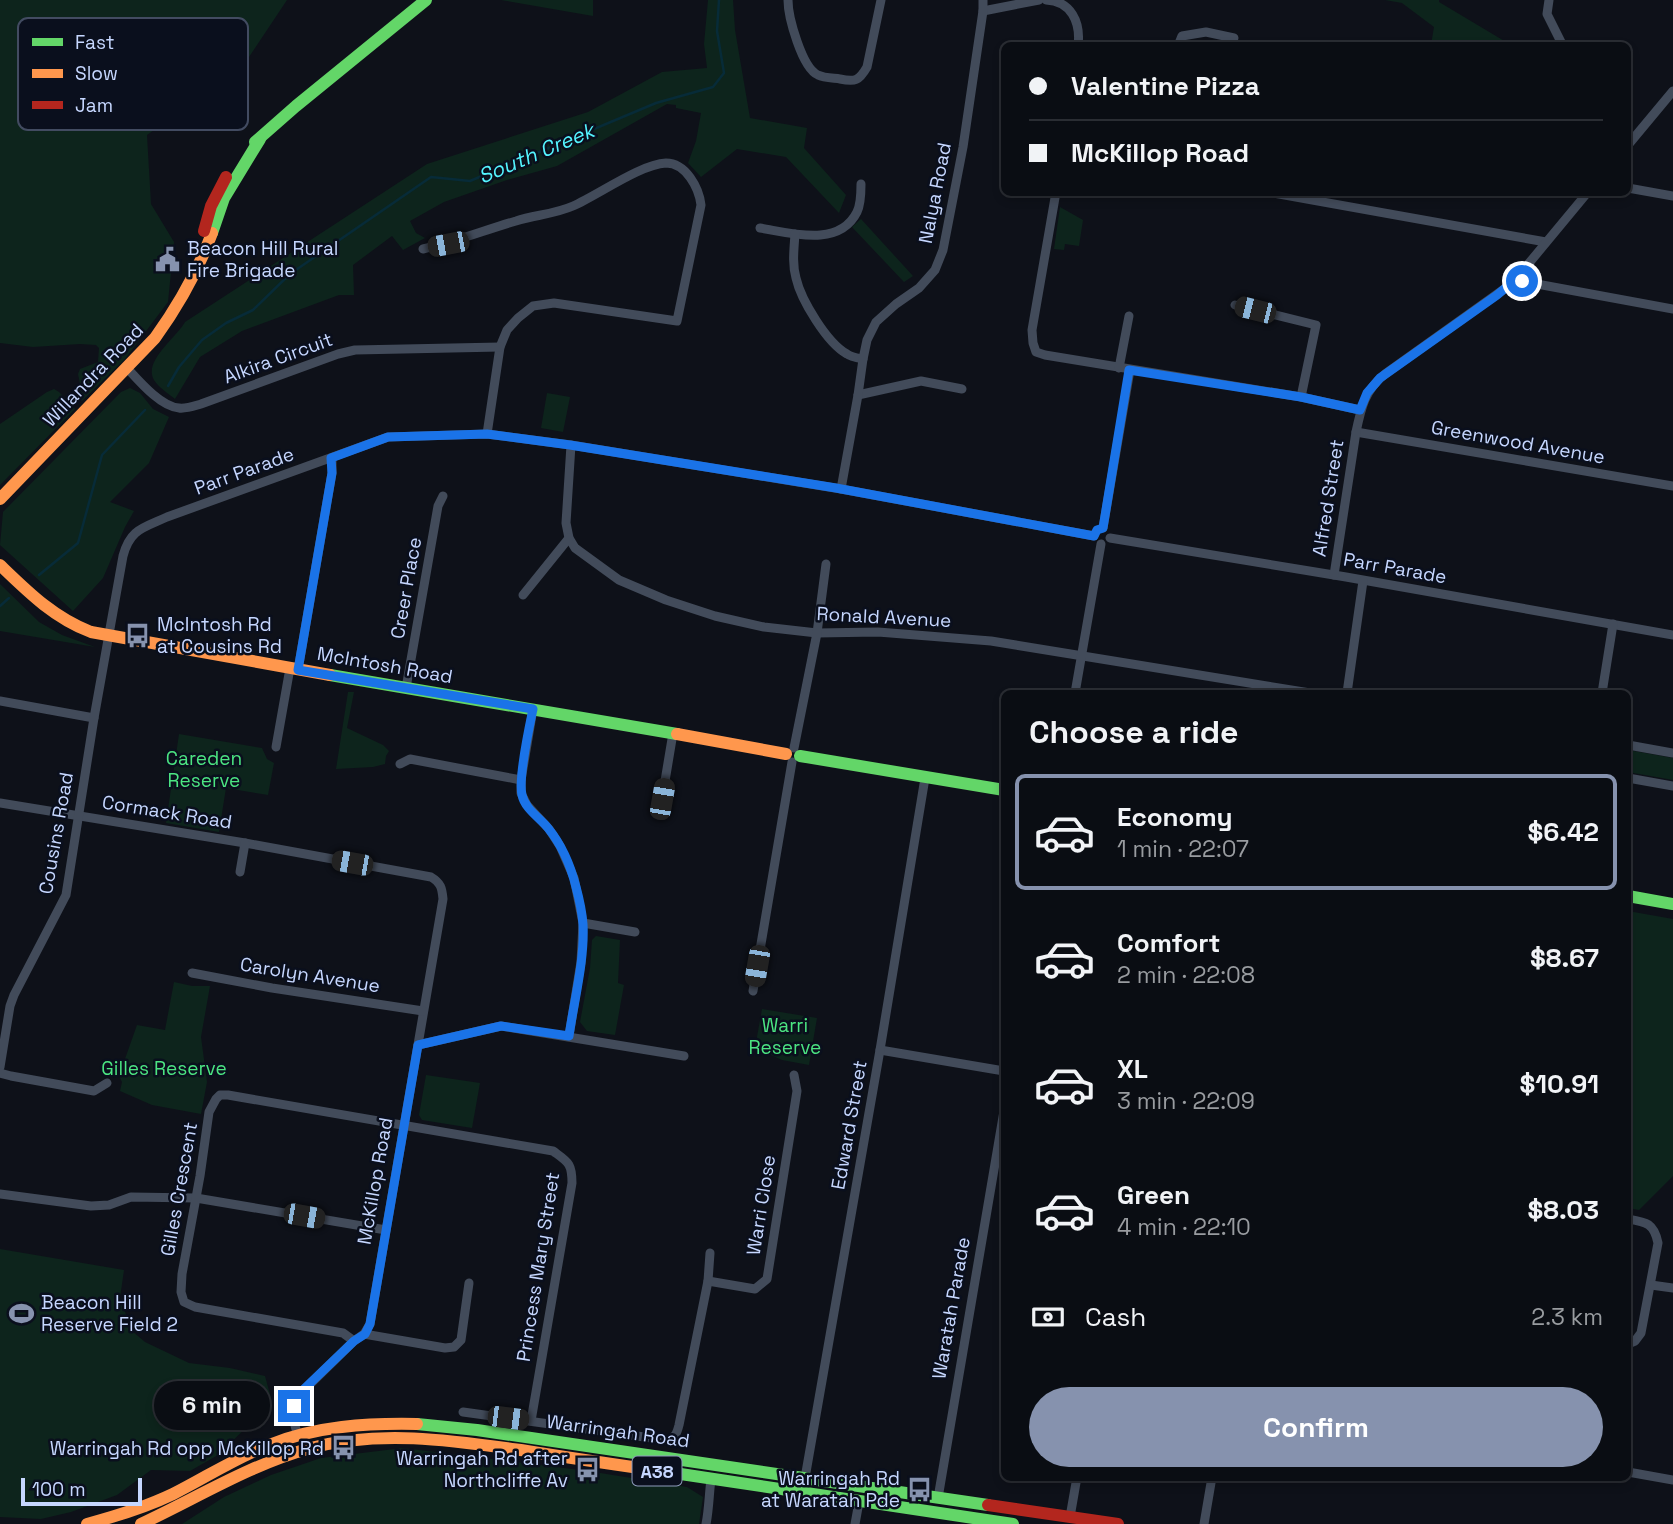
<!DOCTYPE html>
<html lang="en">
<head>
<meta charset="utf-8">
<style>
  :root { --surface:#0a0d13; --page:#181b21; --text:#f1f3f6; --muted:#999ca0; --line:#2a2d33; --accent:#8692ae }
  body { margin:0; font-family:"Space Grotesk",sans-serif; background:var(--page); color:var(--text); height:100vh; display:flex; flex-direction:column; font-size:26px; white-space:nowrap }
  * { box-sizing:border-box; margin:0 }
  p { font-size:23px; color:var(--muted) }
  .icon { flex:none; width:38px; height:38px; fill:none; stroke:currentColor; stroke-width:2; stroke-linecap:round; stroke-linejoin:round }
  .map { position:relative; flex:1; overflow:hidden }
  .drawer { position:absolute; left:1001px; top:690px; width:630px; height:791px; display:flex; flex-direction:column; background:var(--surface); border-radius:10px; box-shadow:0 4px 10px #0003,0 0 0 2px var(--line) }
  .drawer>* { flex:none }
  .top-card { position:absolute; left:1001px; top:42px; width:630px; height:154px; border-radius:10px; box-shadow:0 4px 10px #0003,0 0 0 2px var(--line); display:grid; align-content:center; height:154px; padding:0 28px; background:var(--surface) }
  .scale { position:absolute; left:21px; bottom:18px; width:121px; box-sizing:border-box; padding-left:7px; border:4px solid #c6d7ff; border-top:0; font-size:19px; line-height:24px; white-space:nowrap; color:#c6d7ff; -webkit-text-stroke:5px #0a0f1d; paint-order:stroke }
  .end { position:absolute; width:32px; height:32px; margin:-16px; border:9px solid #1a73e8; background:#fff; box-shadow:0 0 0 4px #fff }
  .from { border-radius:50% }
  .bubble { position:absolute; height:49px; border-radius:24px; background:var(--surface); box-shadow:0 4px 10px #0003,0 0 0 2px var(--line); font-size:23px; font-weight:800; line-height:49px; text-align:center }
  .car { position:absolute; width:21px; height:42px; margin:-21px -10px; border-radius:9px; box-shadow:0 0 5px 2px #0007; background:linear-gradient(#222 24%,#8ab4d8 0 40%,#222 0 76%,#8ab4d8 0 86%,#222 0) }
  .top-card b { display:flex; align-items:center; gap:24px; height:66px; font-size:26px }
  .top-card b+b { border-top:2px solid var(--line) }
  .top-card i { width:18px; height:18px; background:var(--text) }
  ul { padding:0; list-style:none }
  li { display:flex; align-items:center; gap:21px; height:116px; margin:0 14px 10px; padding:0 14px; border:4px solid transparent; border-radius:10px }
  li div { flex:1 }
  li b { display:block; font-size:26px }
  li em { font-style:normal; font-weight:800 }
  li.active { border-color:var(--accent) }
  li>.icon { width:63px; height:63px; stroke-width:1.5 }
  h2 { padding:0 28px; font-size:32px; line-height:84px }
  .pay { display:flex; align-items:center; gap:18px; height:77px; padding:0 28px; font-size:26px }
  .pay p { margin-inline-start:auto }
  .cta { display:flex; gap:14px; margin-top:auto; padding:14px 28px }
  .cta a { flex:1; height:80px; border-radius:42px; background:var(--accent); color:#fff; font-size:28px; font-weight:800; line-height:80px; text-align:center }
  .map>svg:first-child { display:block }
</style>
</head>
<body>
<div class="map">
<svg width="1673" height="1524" viewBox="0 0 1673 1524">
  <rect width="100%" height="100%" fill="#0e1119"/>
  <g fill="#0d241c">
    <polygon points="0,0 287,0 243,66 147,135 151,204 174,242 168,302 125,359 82,401 74,394 80,384 78,374 80,369 98,362 99,348 96,345 80,344 33,347 0,343"/>
    <polygon points="501,0 593,0 593,16"/>
    <path d="M708,0h25l2,30 15,88 57,10 -3,20 42,47 -7,18 -53,-56 -49,-8 -36,28 -13,-14 8,-22 5,-28 -25,-5v-3l-9,-1 -110,62 -50,14 -63,22 -34,19 6,12 9,5 -22,12 -11,-14 -39,29 1,30h-15l-97,36 -42,26 -25,42c-6,-5 -17,-12 -21,-19 -11,-19 22,-42 31,-58l242,-158 161,-52 74,-40 45,-4 -3,-24z"/>
    <polygon points="1385,0 1439,0 1439,2 1511,45 1431,45 1434,27 1402,3"/>
    <polygon points="1060,207 1083,220 1079,246 1065,244 1064,250 1054,249"/>
    <polygon points="861,219 913,276 904,282 852,227"/>
    <polygon points="130,388 140,393 153,409 169,417 149,463 110,502 134,511 125,527 103,578 73,611 0,545 3,512 121,392"/>
    <polygon points="54,389 59,392 75,409 0,485 0,424 47,392"/>
    <polygon points="547,393 570,397 563,432 541,428"/>
    <polygon points="0,584 39,622 62,635 95,647 0,631"/>
    <polygon points="348,692 354,692 347,728 383,745 389,751 386,756 385,764 373,767 336,769"/>
    <polygon points="179,734 262,748 267,759 274,763 268,795 226,788 219,832 166,823"/>
    <polygon points="1628,750 1673,758 1673,780 1628,772"/>
    <polygon points="1628,911 1673,919 1673,1176 1639,1210 1628,1208"/>
    <polygon points="596,936 620,940 618,983 624,985 615,1035 587,1031 580,1022 590,968 592,940"/>
    <polygon points="174,982 192,986 210,986 201,1037 207,1082 201,1114 152,1105 120,1091 122,1082 119,1076 137,1025 165,1030"/>
    <polygon points="762,1009 817,1018 809,1065 782,1060 755,1048"/>
    <polygon points="426,1075 480,1083 472,1128 422,1120 419,1115"/>
    <polygon points="0,1249 124,1270 120,1298 132,1331 145,1342 189,1363 230,1368 265,1376 271,1398 260,1414 218,1455 190,1471 151,1470 117,1495 71,1512 41,1519 0,1517"/>
    <polygon points="403,1448 588,1471 687,1487 703,1497 699,1524 182,1524 224,1497 271,1475 321,1458"/>
  </g>
  <g fill="none" stroke-linecap="round" stroke-linejoin="round">
    <g stroke="#072b38" stroke-width="2.5">
      <polyline points="168,386 179,367 202,340 226,323 253,310 290,274 431,177 470,181 656,103 713,87 724,73 717,31 719,0"/>
      <polyline points="39,575 78,543 102,455 145,410"/>
      <polyline points="0,606 9,598"/>
    </g>
    <g stroke="#424b5a" stroke-width="9">
      <path d="M788,0c0,17 14,68 30,75 6,3 15,3 22,4 15,3 19,2 27,-12l14,-67"/>
      <path d="M1046,0c25,1 35,22 32,46"/>
      <polyline points="1549,0 1547,14 1563,46"/>
      <polyline points="983,11 1039,0"/>
      <polyline points="1178,46 1182,36 1206,32 1234,38"/>
      <polyline points="1628,145 1673,91"/>
      <polyline points="1628,188 1673,196"/>
      <polyline points="1056,192 1032,330 1033,343 1036,352 1045,355 1301,397 1360,410"/>
      <polyline points="1267,192 1546,242"/>
      <path d="M760,228c31,5 79,20 97,-16 4,-8 4,-19 4,-28"/>
      <path d="M795,234c-1,15 -3,30 1,44 5,22 31,65 51,76 4,3 11,4 16,5"/>
      <path d="M423,249c32,-7 62,-19 93,-28 19,-6 39,-7 57,-15 25,-11 68,-42 93,-43 20,0 33,25 35,42l-24,116 -123,-18 -21,3 -15,12 -11,12 -7,17 -13,87"/>
      <polyline points="1515,280 1673,309"/>
      <polyline points="1235,305 1316,325 1301,397"/>
      <path d="M127,368c12,13 34,39 52,40 7,1 15,-2 22,-4l137,-50 17,-4 145,-3"/>
      <polyline points="1119,368 1129,316"/>
      <polyline points="858,395 921,381 962,389"/>
      <polyline points="1356,432 1673,486"/>
      <polyline points="571,445 566,523 569,538 575,548 619,580 666,600 715,616 764,627 817,633 878,632 991,641 1310,693"/>
      <polyline points="841,489 858,395 863,359 867,340 876,322 896,304 919,288 935,270 943,250 963,147 983,11 983,0"/>
      <polyline points="1103,528 1130,370"/>
      <polyline points="1110,538 1346,577 1673,635"/>
      <path d="M1334,575l22,-143c5,-24 9,-42 29,-58l122,-87 8,-7 73,-88"/>
      <polyline points="523,595 569,538"/>
      <polyline points="298,670 332,473 332,458"/>
      <polyline points="406,688 438,506 443,496"/>
      <polyline points="1075,693 1101,544"/>
      <polyline points="1347,693 1363,581"/>
      <polyline points="1602,693 1613,624"/>
      <polyline points="0,701 94,718"/>
      <polyline points="533,709 521,780 521,793 527,805 549,829 560,846 574,878 583,923 581,962 569,1036"/>
      <polyline points="1628,745 1673,753"/>
      <polyline points="276,747 290,668"/>
      <polyline points="794,748 817,633 826,564"/>
      <polyline points="400,764 410,759 521,780"/>
      <polyline points="1628,778 1673,786"/>
      <polyline points="662,799 673,733"/>
      <path d="M0,803l245,40 186,34c10,6 11,11 12,22l-73,425 -6,10 -10,7 -55,54c-7,14 -7,25 -1,40"/>
      <polyline points="240,872 245,843"/>
      <polyline points="583,923 635,932"/>
      <polyline points="192,973 272,988 423,1011"/>
      <polyline points="753,991 792,762"/>
      <polyline points="418,1045 501,1026 684,1056"/>
      <polyline points="880,1050 1004,1071"/>
      <path d="M0,1067l10,-61 4,-11 52,-100 28,-177 29,-162c7,-27 20,-28 44,-39l221,-80 99,-3 84,11 270,44 253,47"/>
      <polyline points="0,1073 11,1076 94,1091 107,1083"/>
      <polyline points="0,1194 91,1206 109,1205 131,1197 196,1198 386,1230"/>
      <path d="M1628,1219c18,3 26,4 30,24l-17,90 -6,8 -7,3"/>
      <polyline points="708,1281 755,1289 767,1279 797,1091 794,1075"/>
      <polyline points="1651,1285 1673,1288"/>
      <polyline points="364,1334 445,1348 454,1347 461,1340 469,1283"/>
      <path d="M354,1341l-11,-8 -148,-26 -11,-5 -3,-10 1,-18 18,-98 9,-64 7,-13 4,-4h8l325,56c15,11 19,12 19,32l-41,238"/>
      <path d="M463,1412l203,28c9,-1 11,-7 13,-15l29,-144 2,-28"/>
      <polyline points="1628,1472 1673,1480"/>
      <polyline points="805,1478 880,1050 925,778"/>
      <polyline points="938,1498 1004,1111"/>
      <polyline points="1070,1517 1077,1477"/>
      <path d="M706,1524c3,-15 3,-29 5,-45"/>
      <polyline points="855,1524 859,1502"/>
      <polyline points="1204,1524 1212,1477"/>
    </g>
    <g stroke="#63d668" stroke-width="12">
      <polyline points="255,142 296,106 426,0"/>
      <polyline points="212,233 224,198 260,139"/>
      <polyline points="330,675 677,734"/>
      <polyline points="800,756 1004,790"/>
      <polyline points="1628,896 1673,904"/>
      <polyline points="417,1424 477,1430 988,1505"/>
      <polyline points="674,1473 1013,1524"/>
    </g>
    <g stroke="#ff974d" stroke-width="12">
      <path d="M0,499l155,-161c23,-32 43,-67 57,-105"/>
      <path d="M0,565c28,27 54,53 91,67l239,43"/>
      <polyline points="677,734 786,754"/>
      <path d="M87,1524c30,-8 59,-17 86,-30 32,-16 62,-36 96,-49 47,-19 98,-22 148,-21"/>
      <path d="M141,1524c56,-26 110,-60 170,-76 71,-19 145,-7 216,3 49,8 98,15 147,22"/>
    </g>
    <g stroke="#b3261e" stroke-width="12">
      <polyline points="204,231 211,206 226,177"/>
      <polyline points="988,1505 1118,1524"/>
    </g>
  </g>
  <g fill="none" stroke-linecap="round" stroke-linejoin="round">
    <path stroke="#1a73e8" stroke-width="9" d="M294,1406l5,-11 4,-5 51,-49 11,-7 5,-10 48,-279 83,-19 68,10c5,-35 16,-77 14,-112 -1,-12 -4,-26 -7,-37 -5,-20 -15,-43 -28,-59 -9,-11 -23,-19 -26,-33 -4,-17 7,-67 11,-86l-235,-39 34,-197 -1,-15 57,-21 99,-3 83,11 266,43 258,48 3,-6 6,-2 26,-158 172,27 59,13 7,-17 13,-15 117,-83 18,-15 7,1"/>
  </g>
  <defs>
    <symbol id="civic-bare" viewBox="-9 -9 18 18"><path d="M-.6-6.5H3V-4.5H.6V-3L4-1V1h2V6H-6V1h2V-1L-.6-3ZM-1.2 2.5V6h2.4V2.5Z" fill="#8692ae" stroke="#0a0f1d" stroke-width="2.5" paint-order="stroke"/></symbol>
    <symbol id="bus-bare" viewBox="-9 -9 18 18"><path d="M-5-6H5V4H4V6H2V4H-2V6H-4V4H-5ZM-3.5-4V0h7V-4ZM-3.5 1.2v1.5H-2V1.2ZM2 1.2v1.5H3.5V1.2Z" fill="#8692ae" stroke="#0a0f1d" stroke-width="2.5" paint-order="stroke"/></symbol>
    <symbol id="stadium-bare" viewBox="-9 -9 18 18"><path d="M0-5a6.5 5 0 1 0 0 10a6.5 5 0 1 0 0-10ZM-3.5-1.8h7v3.6h-7Z" fill="#8692ae" stroke="#0a0f1d" stroke-width="2.5" paint-order="stroke"/></symbol>
  </defs>
  <g fill-rule="evenodd">
    <use href="#civic-bare" x="150" y="242" width="35" height="35"/>
    <use href="#bus-bare" x="120" y="618" width="35" height="35"/>
    <use href="#stadium-bare" x="4" y="1296" width="35" height="35"/>
    <use href="#bus-bare" x="326" y="1430" width="35" height="35"/>
    <use href="#bus-bare" x="570" y="1452" width="35" height="35"/>
    <use href="#bus-bare" x="902" y="1472" width="35" height="35"/>
  </g>
  <g text-anchor="middle" dominant-baseline="central" stroke-width="5" stroke-linejoin="round" paint-order="stroke">
    <rect fill="#0a0f1d" stroke="#8e9bbb" stroke-width="2" x="632.5" y="1456.5" width="49" height="29" rx="5"/>
    <g font-size="18" font-weight="bold" fill="#c6d7ff">
      <text x="657" y="1471">A38</text>
    </g>
    <g font-size="19" fill="#c6d7ff" stroke="#0a0f1d">
      <text transform="translate(935 193) rotate(-79)">Nalya Road</text>
      <text transform="translate(278 358) rotate(-20)">Alkira Circuit</text>
      <text transform="translate(93 375) rotate(-46)">Willandra Road</text>
      <text transform="translate(1518 442) rotate(10)">Greenwood Avenue</text>
      <text transform="translate(244 471) rotate(-20)">Parr Parade</text>
      <text transform="translate(1328 498) rotate(-81)">Alfred Street</text>
      <text transform="translate(1395 568) rotate(10)">Parr Parade</text>
      <text transform="translate(406 588) rotate(-80)">Creer Place</text>
      <text transform="translate(884 617) rotate(3)">Ronald Avenue</text>
      <text transform="translate(385 665) rotate(10)">McIntosh Road</text>
      <text transform="translate(167 812) rotate(9)">Cormack Road</text>
      <text transform="translate(56 833) rotate(-80)">Cousins Road</text>
      <text transform="translate(310 975) rotate(9)">Carolyn Avenue</text>
      <text transform="translate(849 1125) rotate(-80)">Edward Street</text>
      <text transform="translate(375 1181) rotate(-80)">McKillop Road</text>
      <text transform="translate(179 1189) rotate(-80)">Gilles Crescent</text>
      <text transform="translate(761 1205) rotate(-81)">Warri Close</text>
      <text transform="translate(538 1267) rotate(-81)">Princess Mary Street</text>
      <text transform="translate(951 1308) rotate(-80)">Waratah Parade</text>
      <text transform="translate(618 1431) rotate(8)">Warringah Road</text>
    </g>
    <g font-size="19" fill="#c6d7ff" stroke="#0a0f1d" text-anchor="start">
      <text x="187" y="248">Beacon Hill Rural<tspan x="187" dy="22">Fire Brigade</tspan></text>
      <text x="157" y="624">McIntosh Rd<tspan x="157" dy="22">at Cousins Rd</tspan></text>
      <text x="41" y="1302">Beacon Hill<tspan x="41" dy="22">Reserve Field 2</tspan></text>
      <text x="324" y="1448" text-anchor="end">Warringah Rd opp McKillop Rd</text>
      <text x="568" y="1458" text-anchor="end">Warringah Rd after<tspan x="568" dy="22">Northcliffe Av</tspan></text>
      <text x="900" y="1478" text-anchor="end">Warringah Rd<tspan x="900" dy="22">at Waratah Pde</tspan></text>
    </g>
    <g font-size="19" fill="#4ce582" stroke="#0a0f1d">
      <text x="204" y="758">Careden<tspan x="204" dy="22">Reserve</tspan></text>
      <text x="785" y="1025">Warri<tspan x="785" dy="22">Reserve</tspan></text>
      <text x="164" y="1068">Gilles Reserve</text>
    </g>
    <g font-size="21" font-style="italic" fill="#54f4ff" stroke="#0a0f1d">
      <text transform="translate(536 153) rotate(-23)">South Creek</text>
    </g>
  </g>
  <rect x="18" y="18" width="230" height="112" rx="10" fill="#0a0f1d" stroke="#424b61" stroke-width="2"/>
  <rect x="32" y="38" width="31" height="8" fill="#63d668"/>
  <rect x="32" y="69" width="31" height="9" fill="#ff974d"/>
  <rect x="32" y="101" width="31" height="8" fill="#b3261e"/>
  <g font-size="19" fill="#c6d7ff">
    <text x="75" y="49">Fast</text>
    <text x="75" y="80">Slow</text>
    <text x="75" y="112">Jam</text>
  </g>
</svg>
<div class="scale">100 m</div>
<i class="end from" style="left:1522px;top:281px"></i>
<i class="end" style="left:294px;top:1406px"></i>
<div class="bubble" style="left:154px;top:1381px;width:116px">6 min</div>
<i class="car" style="left:448px;top:244px;rotate:259deg"></i>
<i class="car" style="left:1255px;top:310px;rotate:284deg"></i>
<i class="car" style="left:662px;top:799px;rotate:10deg"></i>
<i class="car" style="left:352px;top:863px;rotate:280deg"></i>
<i class="car" style="left:757px;top:966px;rotate:190deg"></i>
<i class="car" style="left:304px;top:1216px;rotate:100deg"></i>
<i class="car" style="left:508px;top:1418px;rotate:97deg"></i>
<div class="top-card">
<b><i class="from"></i>Valentine Pizza</b>
<b><i></i>McKillop Road</b>
</div>
<section class="drawer">
<h2>Choose a ride</h2>
<ul>
<li class="active"><svg class="icon" aria-label="car" viewBox="0 0 24 24"><path d="M5 17H2v-5l4-1 3-4h7l3 4 3 1v5h-3M9 17h6M6 11h13"/><circle cx="7" cy="17" r="2"/><circle cx="17" cy="17" r="2"/></svg><div><b>Economy</b><p>1 min · 22:07</p></div><em>$6.42</em></li>
<li><svg class="icon" aria-label="car" viewBox="0 0 24 24"><path d="M5 17H2v-5l4-1 3-4h7l3 4 3 1v5h-3M9 17h6M6 11h13"/><circle cx="7" cy="17" r="2"/><circle cx="17" cy="17" r="2"/></svg><div><b>Comfort</b><p>2 min · 22:08</p></div><em>$8.67</em></li>
<li><svg class="icon" aria-label="car" viewBox="0 0 24 24"><path d="M5 17H2v-5l4-1 3-4h7l3 4 3 1v5h-3M9 17h6M6 11h13"/><circle cx="7" cy="17" r="2"/><circle cx="17" cy="17" r="2"/></svg><div><b>XL</b><p>3 min · 22:09</p></div><em>$10.91</em></li>
<li><svg class="icon" aria-label="car" viewBox="0 0 24 24"><path d="M5 17H2v-5l4-1 3-4h7l3 4 3 1v5h-3M9 17h6M6 11h13"/><circle cx="7" cy="17" r="2"/><circle cx="17" cy="17" r="2"/></svg><div><b>Green</b><p>4 min · 22:10</p></div><em>$8.03</em></li>
</ul>
<div class="pay"><svg class="icon" aria-label="cash" viewBox="0 0 24 24"><path d="M3 7h18v10H3z"/><circle cx="12" cy="12" r="2"/></svg>Cash<p>2.3 km</p></div>
<div class="cta"><a>Confirm</a></div>
</section>
</div>
</body>
</html>
